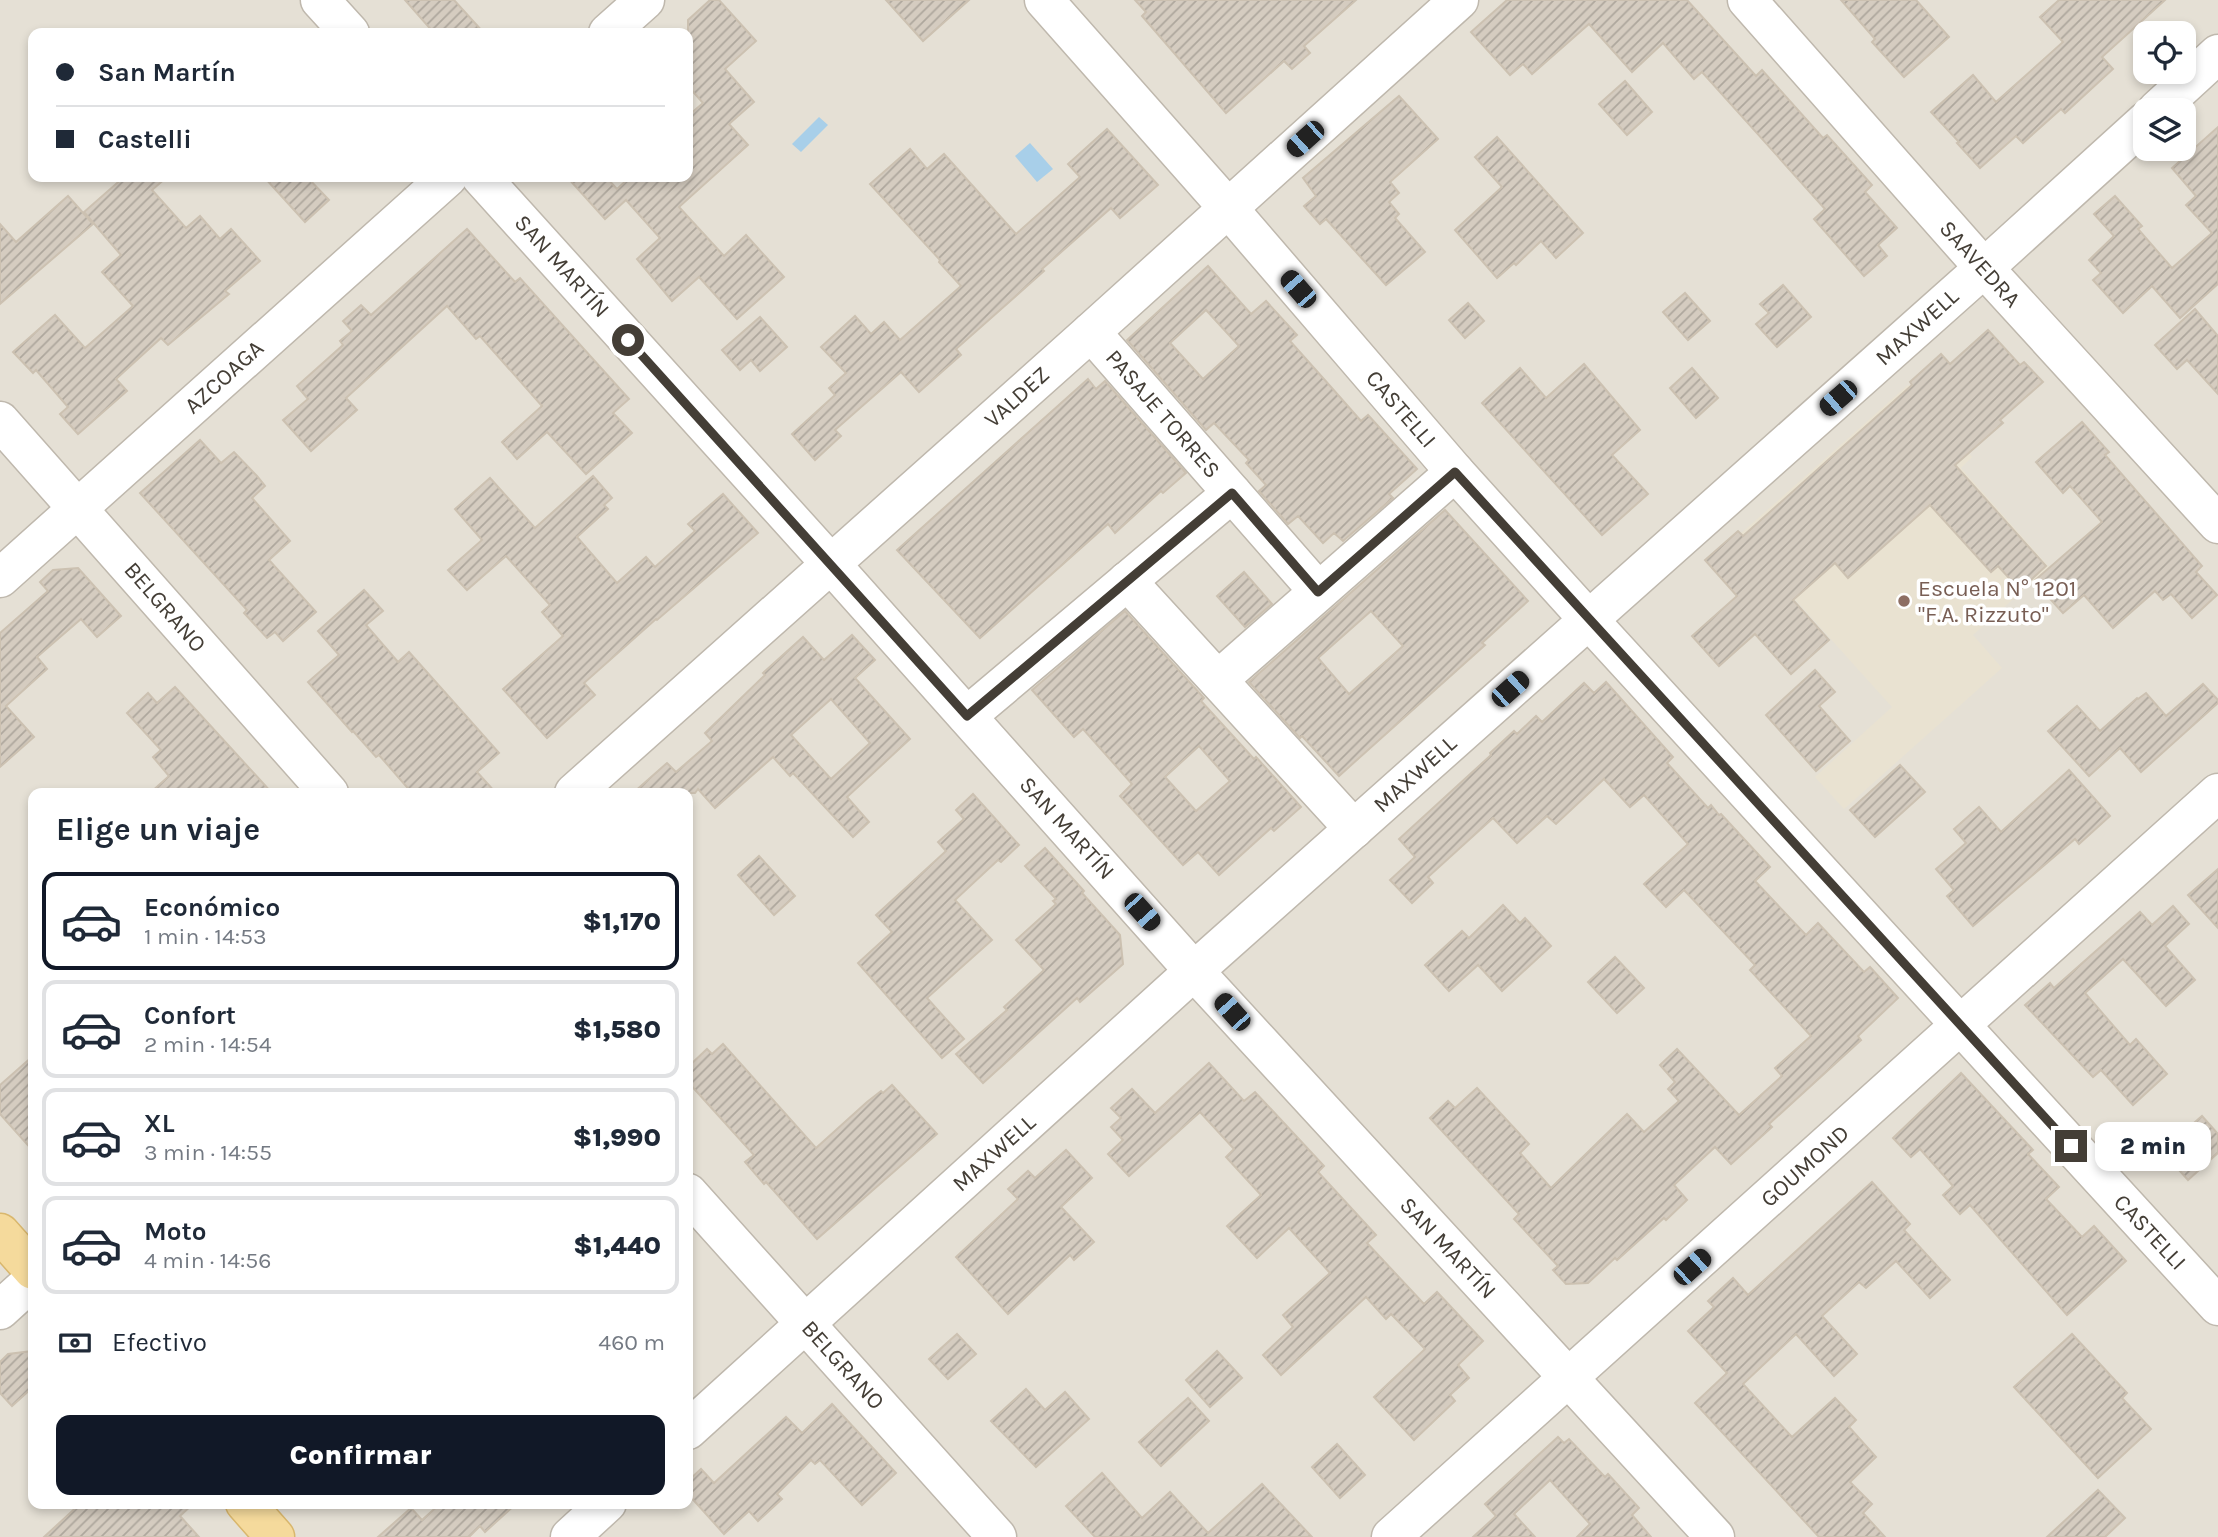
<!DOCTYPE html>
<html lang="es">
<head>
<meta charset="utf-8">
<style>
  :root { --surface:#fff; --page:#f2f2f3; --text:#1f2937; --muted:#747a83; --line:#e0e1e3; --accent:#111827 }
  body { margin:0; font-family:Karla,sans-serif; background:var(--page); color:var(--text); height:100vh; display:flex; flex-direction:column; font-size:26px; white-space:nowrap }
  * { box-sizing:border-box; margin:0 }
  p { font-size:23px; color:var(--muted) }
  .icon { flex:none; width:38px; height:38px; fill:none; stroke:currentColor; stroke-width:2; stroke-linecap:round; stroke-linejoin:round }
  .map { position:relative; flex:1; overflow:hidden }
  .details { position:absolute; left:28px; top:788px; width:665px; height:721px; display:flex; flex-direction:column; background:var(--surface); border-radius:14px; box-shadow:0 4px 10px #0003 }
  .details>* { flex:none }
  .hud { position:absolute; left:28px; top:28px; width:665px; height:154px; border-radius:14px; box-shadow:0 4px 10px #0003; display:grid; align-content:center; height:154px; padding:0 28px; background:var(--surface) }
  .controls { position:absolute; left:2133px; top:21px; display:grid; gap:14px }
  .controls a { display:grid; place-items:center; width:63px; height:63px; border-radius:14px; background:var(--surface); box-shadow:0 4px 10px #0003; font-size:35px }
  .end { position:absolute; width:32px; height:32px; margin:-16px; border:9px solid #443e36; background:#fff; box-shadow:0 0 0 4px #fff }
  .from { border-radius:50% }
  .bubble { position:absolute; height:49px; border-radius:14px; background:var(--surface); box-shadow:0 4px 10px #0003; font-size:23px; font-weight:800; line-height:49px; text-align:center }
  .car { position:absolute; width:21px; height:42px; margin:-21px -10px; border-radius:9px; box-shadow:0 0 5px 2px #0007; background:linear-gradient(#222 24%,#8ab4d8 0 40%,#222 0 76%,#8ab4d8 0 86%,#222 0) }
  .hud b { display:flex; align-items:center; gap:24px; height:66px; font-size:26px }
  .hud b+b { border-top:2px solid var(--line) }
  .hud i { width:18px; height:18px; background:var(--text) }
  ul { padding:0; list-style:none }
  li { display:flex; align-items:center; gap:21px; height:98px; margin:0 14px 10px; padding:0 14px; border:4px solid var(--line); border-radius:14px }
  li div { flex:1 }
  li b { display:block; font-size:26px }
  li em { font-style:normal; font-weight:800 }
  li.active { border-color:var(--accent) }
  li>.icon { width:63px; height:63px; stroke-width:1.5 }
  h2 { padding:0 28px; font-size:32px; line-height:84px }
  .pay { display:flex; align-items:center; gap:18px; height:77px; padding:0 28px; font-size:26px }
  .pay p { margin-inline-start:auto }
  .cta { display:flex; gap:14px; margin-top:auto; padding:14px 28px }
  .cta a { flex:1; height:80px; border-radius:14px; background:var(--accent); color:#fff; font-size:28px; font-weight:800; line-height:80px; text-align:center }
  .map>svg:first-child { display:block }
</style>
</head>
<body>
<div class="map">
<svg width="2218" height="1537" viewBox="0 0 2218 1537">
  <defs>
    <pattern id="building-hatch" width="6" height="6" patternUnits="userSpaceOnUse" patternTransform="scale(1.75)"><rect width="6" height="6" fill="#d5ccc0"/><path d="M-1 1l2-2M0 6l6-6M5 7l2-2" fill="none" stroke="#aea79d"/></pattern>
  </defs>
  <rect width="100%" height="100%" fill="#f1eee6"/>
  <path fill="#e5e0d5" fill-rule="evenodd" d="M0,0h2218v1537h-2218zM33,33h655v144h-655zM2146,33h38v39h-38zM2146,110h38v39h-38zM33,793h655v710h-655z"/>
  <polygon fill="#e9e2d1" points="1908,385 1972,457 1961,468 2049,567 1973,635 2002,668 1844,809 1815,777 1892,707 1738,536"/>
  <g fill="#a8cfe9">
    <polygon points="819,117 828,125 801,152 792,144"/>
    <polygon points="1030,143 1053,169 1037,182 1015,156"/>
  </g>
  <g fill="url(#building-hatch)" stroke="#ccc1b1" stroke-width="2" fill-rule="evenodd">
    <polygon points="405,0 454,0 484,33 434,33"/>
    <polygon points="710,0 719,0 756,41 725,69 754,102 729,124 748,145 679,207 724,256 746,235 784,277 737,319 699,277 672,301 637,259 660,238 626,200 605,219 567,177 606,177 617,189 630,177 688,177 688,116 703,103 688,86 688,20"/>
    <polygon points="886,0 969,0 923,41"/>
    <polygon points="1135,0 1356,0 1304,46 1310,53 1292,69 1284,61 1226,113 1142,16 1146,12"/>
    <polygon points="1507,0 1687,0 1756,76 1762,70 1823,138 1827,135 1872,185 1865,192 1897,228 1878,245 1887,256 1864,276 1814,219 1825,209 1702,72 1694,79 1663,43 1632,72 1589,24 1532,74 1523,64 1510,75 1471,32"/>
    <polygon points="1841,0 1916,0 1949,37 1904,77 1872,42 1875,39"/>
    <polygon points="2059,0 2165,0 2102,57 2113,69 2065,113 2061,109 2023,143 2016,136 1980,168 1957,143 1959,142 1931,112 1973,75 1996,102 2063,42 2040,17"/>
    <polygon points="1625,81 1652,112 1627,135 1599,104"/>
    <polygon points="1399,96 1438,139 1390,182 1399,193 1389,202 1399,214 1395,218 1425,252 1386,285 1326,219 1320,224 1304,206 1316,196 1303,178"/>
    <polygon points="2218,127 2218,284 2180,318 2152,286 2123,313 2093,280 2101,273 2089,260 2114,236 2094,214 2115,196 2142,226 2138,229 2172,268 2212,233 2186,205 2196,196 2172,168"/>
    <polygon points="1107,129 1158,185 1120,218 1111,208 1042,269 1044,271 956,349 961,355 919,392 901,372 835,430 841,436 815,460 792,434 835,395 829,388 846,373 821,347 855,316 871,334 884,322 900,340 961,286 939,262 940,260 870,184 910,149 927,169 944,154 1016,234 1080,177 1068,164"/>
    <polygon points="1497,137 1583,233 1556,258 1541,241 1516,265 1514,263 1497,278 1455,230 1502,187 1475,157"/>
    <polygon points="124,177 167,177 152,190 186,228 200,216 220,239 231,229 260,261 225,291 229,294 168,345 161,338 116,379 127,391 78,434 60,414 68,407 36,370 33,373 13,352 55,315 85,348 133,306 102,272 121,255 84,212"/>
    <polygon points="264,177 307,177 329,200 305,222"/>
    <polygon points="68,196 93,224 0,304 0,224 16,242"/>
    <polygon points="467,229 515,282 520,278 629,399 613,413 632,433 586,474 547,432 517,459 502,442 542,406 480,336 476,339 447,306 346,398 357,410 311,451 283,420 308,399 297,386 343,345 340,341 352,331 343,321 361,305 371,315"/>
    <path d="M1208,266l43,48 15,-13 31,34 -7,6 41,46 30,34 7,-6 49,54 -28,25 4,4 -50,43 -9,-8 -11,10 -25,-27 -10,8 -29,-33 7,-6 -20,-22 3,-3 -35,-37 -8,7 -79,-90zM1206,310l33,36 -36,33 -33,-36z"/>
    <polygon points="1783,285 1811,317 1777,347 1756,324 1769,313 1760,304"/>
    <polygon points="1685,293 1710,321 1688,340 1663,312"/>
    <polygon points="1468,303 1484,321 1465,338 1449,320"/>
    <polygon points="2195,309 2218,336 2218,394 2187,360 2177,369 2155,345"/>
    <polygon points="760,317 787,347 760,371 751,360 740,370 722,350"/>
    <polygon points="1988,330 2020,365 2024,362 2043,382 2000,420 2003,423 1955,465 2046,566 2020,590 1998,566 1991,572 1930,505 1848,578 1835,563 1793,600 1829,640 1791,674 1755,634 1719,666 1692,636 1737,596 1705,560 1738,531 1743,536 1912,385 1910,382 1941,354 1950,364"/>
    <polygon points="1584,364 1640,430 1612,455 1648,494 1602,535 1482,403 1520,368 1546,398"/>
    <polygon points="1692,368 1718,398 1696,418 1670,388"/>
    <polygon points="1088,379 1096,389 1105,381 1186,473 1163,493 1161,491 1115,533 1108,524 980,638 897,550"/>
    <polygon points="2082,422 2109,452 2105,455 2202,566 2196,572 2217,595 2192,618 2171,594 2163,600 2155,591 2113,628 2084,595 2063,613 2034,581 2102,522 2070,486 2063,493 2036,462"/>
    <polygon points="200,440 221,463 234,452 257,476 265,486 252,498 290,541 269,560 316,612 283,641 275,632 267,638 244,613 247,610 140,493"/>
    <polygon points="593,476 612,498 604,505 608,509 577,537 617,583 646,557 655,567 695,531 688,524 723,494 758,533 657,620 656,619 584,683 595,695 547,738 503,689 563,636 542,612 550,605 506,556 467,590 448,570 482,540 455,509 490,478 535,528"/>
    <path d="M1445,510l83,91 -46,42 3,2 -146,131 -37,-40 -2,2 -51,-56zM1371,611l32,35 -54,48 -31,-36z"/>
    <polygon points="78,568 121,616 97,637 81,619 37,657 47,669 6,706 34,737 0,767 0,633 48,591 40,582 53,570"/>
    <polygon points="1244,572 1272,604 1245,627 1217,596"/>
    <polygon points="364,590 383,611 366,625 398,662 409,652 499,753 477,772 496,793 412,793 379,755 376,757 353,731 352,732 308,682 339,655 318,631"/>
    <path d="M1125,611l79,87 -3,3 53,58 2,-2 45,50 -27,24 -3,-3 -52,47 -21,-23 -15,13 -63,-69 12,-12 -49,-55 -9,8 -42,-47zM1199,746l31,35 -34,30 -31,-34z"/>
    <path d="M852,635l23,25 -20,18 55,61 -63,58 22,25 -16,15 -60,-64 -3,3 -17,-19 -58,51 -17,-19 -3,4h-62l34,-30 9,9 36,-31 -7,-8 60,-58 -2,-2 40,-36 21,23zM831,699l39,44 -39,36 -40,-44z"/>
    <polygon points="1815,670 1835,692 1819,706 1850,741 1816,771 1766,715"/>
    <polygon points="1606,682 1673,757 1667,763 1708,808 1711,805 1719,815 1721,814 1770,867 1755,881 1806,935 1818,923 1864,972 1870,967 1898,998 1858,1036 1861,1040 1769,1124 1772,1127 1731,1164 1715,1147 1674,1185 1687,1200 1666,1220 1664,1218 1617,1260 1615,1258 1588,1283 1566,1284 1553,1270 1558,1266 1514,1219 1519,1214 1430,1118 1448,1101 1455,1108 1477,1088 1529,1144 1520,1153 1551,1188 1627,1114 1644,1132 1679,1101 1668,1089 1675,1082 1660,1065 1677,1049 1739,1115 1782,1076 1775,1068 1811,1036 1750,970 1755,965 1684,890 1666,907 1644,884 1688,844 1644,795 1630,807 1604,779 1556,824 1547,816 1517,843 1493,818 1428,877 1433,883 1412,903 1390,880 1415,857 1399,839 1491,755 1490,753 1514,731 1517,734 1536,716 1542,722 1584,683 1594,693"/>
    <polygon points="2203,684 2218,700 2218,703 2141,772 2120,748 2089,776 2048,731 2077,706 2100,731 2137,698 2138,699 2146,693 2166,716"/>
    <polygon points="175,687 229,746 272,793 150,793 169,776 153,757 161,750 127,713 148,693 157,703"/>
    <polygon points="1900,765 1925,792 1875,837 1850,810"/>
    <polygon points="2069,770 2110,816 2079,844 2075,839 1973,926 1947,896 1954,890 1936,869 1966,843 1954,829 1979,807 2001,832"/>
    <polygon points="973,794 1019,845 1001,862 998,860 955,900 992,940 927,998 964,1039 942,1058 858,963 892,932 876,915 946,851 938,842 964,819 956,810"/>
    <polygon points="1045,848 1084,891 1082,893 1120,935 1123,964 1080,1002 1077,998 983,1083 956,1054 1007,1010 1004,1007 1044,970 1016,940 1056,904 1053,901 1056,899 1025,866"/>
    <polygon points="759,856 795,896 774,915 738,875"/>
    <polygon points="2218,869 2218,928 2188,895"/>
    <polygon points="1503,905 1520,923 1525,918 1551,946 1502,991 1478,965 1449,991 1425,965 1462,931 1469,938"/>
    <polygon points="2173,906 2189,924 2165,946 2195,980 2166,1006 2123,959 2085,993 2130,1045 2136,1039 2167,1074 2133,1105 2101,1070 2093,1077 2025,1005 2050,983 2054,988 2140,912 2152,925"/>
    <polygon points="1615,957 1644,988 1617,1013 1588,982"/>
    <polygon points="723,1044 816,1148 867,1102 881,1091 883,1093 892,1085 937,1134 817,1239 766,1182 764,1184 745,1162 754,1155 688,1082 688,1067 707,1049 712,1054"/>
    <polygon points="33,1056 33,1151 0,1114 0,1085"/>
    <polygon points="1209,1063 1244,1101 1255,1092 1324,1166 1318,1172 1376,1235 1367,1243 1424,1304 1437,1292 1483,1341 1458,1365 1469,1378 1450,1395 1455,1401 1414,1440 1374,1397 1425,1349 1391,1314 1386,1319 1366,1297 1281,1375 1263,1355 1293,1327 1283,1315 1330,1273 1289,1228 1257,1258 1227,1226 1261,1195 1226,1157 1234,1149 1200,1112 1129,1176 1108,1154 1123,1140 1111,1127 1121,1118 1111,1108 1132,1089 1155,1113"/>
    <polygon points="1961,1073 2033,1150 2028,1154 2059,1187 2046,1199 2082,1237 2094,1226 2126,1261 2067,1315 1970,1205 1960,1214 1943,1195 1953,1186 1920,1149 1911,1157 1893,1138"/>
    <polygon points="2202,1116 2218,1134 2218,1153 2188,1180 2162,1151"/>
    <polygon points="1066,1150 1092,1178 1061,1207 1094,1242 1074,1260 1070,1255 1008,1314 956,1257 1018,1199 1008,1189 1028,1171 1035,1178"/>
    <polygon points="1872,1182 1910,1224 1904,1230 1950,1280 1930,1298 1896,1261 1866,1288 1859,1282 1822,1316 1857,1354 1834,1376 1796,1334 1743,1384 1792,1437 1835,1398 1856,1420 1849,1427 1876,1457 1850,1482 1872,1504 1863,1513 1885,1537 1819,1537 1695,1403 1727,1373 1688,1331 1714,1307 1708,1301 1733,1278 1748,1295"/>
    <polygon points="957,1334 976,1354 948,1379 929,1359"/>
    <polygon points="2072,1334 2127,1393 2122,1398 2151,1429 2098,1478 2014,1387"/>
    <polygon points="33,1351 33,1387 12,1406 0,1393 0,1362 8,1354"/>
    <polygon points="1217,1351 1242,1378 1210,1407 1186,1380"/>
    <polygon points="1026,1389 1045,1410 1065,1392 1089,1419 1036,1467 991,1421"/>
    <polygon points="1188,1398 1209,1421 1161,1466 1139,1442"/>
    <polygon points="832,1404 896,1473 862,1505 820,1460 815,1464 811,1460 777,1494 782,1499 758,1521 749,1511 724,1534 688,1494 688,1481 701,1469 714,1483 786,1417 802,1433"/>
    <polygon points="1558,1437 1564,1443 1569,1439 1605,1477 1608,1474 1639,1508 1632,1515 1651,1537 1577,1537 1590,1524 1550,1480 1514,1514 1535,1537 1473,1537 1496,1516 1485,1504"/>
    <polygon points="1337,1444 1365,1475 1340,1498 1312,1467"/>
    <polygon points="1102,1473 1142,1518 1170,1492 1208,1533 1262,1484 1312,1537 1095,1537 1066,1506"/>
    <polygon points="2098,1490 2125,1518 2105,1537 2047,1537"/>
    <polygon points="81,1503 194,1503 180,1516 199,1537 44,1537"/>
    <polygon points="441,1503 517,1503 485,1532 480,1526 469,1537 378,1537 411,1508 422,1520"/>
  </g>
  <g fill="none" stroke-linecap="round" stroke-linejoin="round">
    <defs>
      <g id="minor">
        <polyline points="320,0 350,33"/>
        <polyline points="1044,0 1228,208 1455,472 1588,619 2218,1306"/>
        <polyline points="1747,0 1984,268 2218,524"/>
        <polyline points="608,33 645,0"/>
        <polyline points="2157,110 2218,54"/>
        <polyline points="481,177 830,563 1194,971 1715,1537"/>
        <polyline points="1091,332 1318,591"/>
        <polyline points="0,421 329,793"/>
        <polyline points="0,578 448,177"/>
        <polyline points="1127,581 1354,829"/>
        <polyline points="1218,680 1455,472"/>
        <polyline points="967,716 1232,493"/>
        <polyline points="574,793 1091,332 1459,0"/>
        <polyline points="688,1193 997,1537"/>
        <polyline points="0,1310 33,1280"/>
        <polyline points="688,1430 1194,971 1984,268 2146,121"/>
        <polyline points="570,1537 607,1503"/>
        <polyline points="1391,1537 2218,793"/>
      </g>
      <g id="major">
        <polyline points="0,1233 33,1270"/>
        <polyline points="245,1503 275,1537"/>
      </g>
    </defs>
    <use href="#minor" stroke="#bfb8ad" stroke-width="41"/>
    <use href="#major" stroke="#d9b76d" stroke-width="41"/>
    <use href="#minor" stroke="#fff" stroke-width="38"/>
    <use href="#major" stroke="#f5da9c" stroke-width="38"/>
  </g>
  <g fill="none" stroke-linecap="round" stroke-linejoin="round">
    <polyline stroke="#443e36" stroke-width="9" points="628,340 967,716 1232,493 1318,592 1455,472 2071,1146"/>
  </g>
  <circle fill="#8d6e63" stroke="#fff" stroke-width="2.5" cx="1904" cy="601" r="7"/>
  <g text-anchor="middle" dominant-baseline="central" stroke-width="7" stroke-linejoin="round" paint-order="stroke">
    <g font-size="23" fill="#443e36" stroke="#fff">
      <text transform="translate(1980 264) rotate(48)">SAAVEDRA</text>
      <text transform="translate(562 266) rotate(48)">SAN MARTÍN</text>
      <text transform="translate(1917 327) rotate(-42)">MAXWELL</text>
      <text transform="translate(224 377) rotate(-42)">AZCOAGA</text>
      <text transform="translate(1017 397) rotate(-42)">VALDEZ</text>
      <text transform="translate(1401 409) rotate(49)">CASTELLI</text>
      <text transform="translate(1163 414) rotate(49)">PASAJE TORRES</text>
      <text transform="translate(165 607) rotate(49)">BELGRANO</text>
      <text transform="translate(1415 774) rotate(-42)">MAXWELL</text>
      <text transform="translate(1067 828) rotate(48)">SAN MARTÍN</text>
      <text transform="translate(994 1153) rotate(-42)">MAXWELL</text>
      <text transform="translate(1805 1166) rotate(-42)">GOUMOND</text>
      <text transform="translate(2150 1232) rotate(47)">CASTELLI</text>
      <text transform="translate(1448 1248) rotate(47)">SAN MARTÍN</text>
      <text transform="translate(843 1365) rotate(48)">BELGRANO</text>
    </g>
    <g font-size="23" fill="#785e54" stroke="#fff" text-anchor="start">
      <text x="1918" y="588">Escuela N° 1201<tspan x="1918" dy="26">"F.A. Rizzuto"</tspan></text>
    </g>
  </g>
</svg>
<div class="controls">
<a><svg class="icon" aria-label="locate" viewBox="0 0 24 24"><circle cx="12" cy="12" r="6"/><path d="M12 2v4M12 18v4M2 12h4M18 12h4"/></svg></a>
<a><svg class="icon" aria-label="layers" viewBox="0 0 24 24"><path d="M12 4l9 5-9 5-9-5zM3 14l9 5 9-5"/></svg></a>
</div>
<i class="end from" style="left:628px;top:340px"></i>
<i class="end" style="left:2071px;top:1146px"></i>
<div class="bubble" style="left:2095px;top:1122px;width:116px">2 min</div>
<i class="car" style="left:1305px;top:139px;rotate:228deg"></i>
<i class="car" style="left:1298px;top:289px;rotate:319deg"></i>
<i class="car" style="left:1838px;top:398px;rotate:229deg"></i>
<i class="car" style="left:1510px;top:689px;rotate:48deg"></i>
<i class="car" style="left:1142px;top:912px;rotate:138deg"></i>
<i class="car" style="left:1232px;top:1012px;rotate:318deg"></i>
<i class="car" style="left:1692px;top:1267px;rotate:48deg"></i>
<div class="hud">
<b><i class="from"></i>San Martín</b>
<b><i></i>Castelli</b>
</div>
<section class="details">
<h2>Elige un viaje</h2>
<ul>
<li class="active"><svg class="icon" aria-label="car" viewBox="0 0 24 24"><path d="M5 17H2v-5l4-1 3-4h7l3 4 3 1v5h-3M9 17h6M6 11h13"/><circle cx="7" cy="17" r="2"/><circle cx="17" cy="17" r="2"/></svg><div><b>Económico</b><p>1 min · 14:53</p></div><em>$1,170</em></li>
<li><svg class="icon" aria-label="car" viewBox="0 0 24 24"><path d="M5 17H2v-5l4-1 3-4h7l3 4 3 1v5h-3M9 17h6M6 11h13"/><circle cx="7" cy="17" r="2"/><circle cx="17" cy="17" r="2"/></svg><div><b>Confort</b><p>2 min · 14:54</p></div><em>$1,580</em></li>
<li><svg class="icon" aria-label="car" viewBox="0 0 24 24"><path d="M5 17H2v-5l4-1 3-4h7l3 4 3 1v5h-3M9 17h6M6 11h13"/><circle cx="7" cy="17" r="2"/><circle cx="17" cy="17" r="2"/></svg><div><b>XL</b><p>3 min · 14:55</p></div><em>$1,990</em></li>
<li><svg class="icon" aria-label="car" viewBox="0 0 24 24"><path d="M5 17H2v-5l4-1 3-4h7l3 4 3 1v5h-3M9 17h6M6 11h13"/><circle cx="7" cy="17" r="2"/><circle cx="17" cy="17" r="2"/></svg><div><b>Moto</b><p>4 min · 14:56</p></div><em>$1,440</em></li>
</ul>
<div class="pay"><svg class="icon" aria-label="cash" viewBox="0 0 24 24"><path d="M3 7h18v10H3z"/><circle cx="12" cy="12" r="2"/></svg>Efectivo<p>460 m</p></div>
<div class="cta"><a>Confirmar</a></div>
</section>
</div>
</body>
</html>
